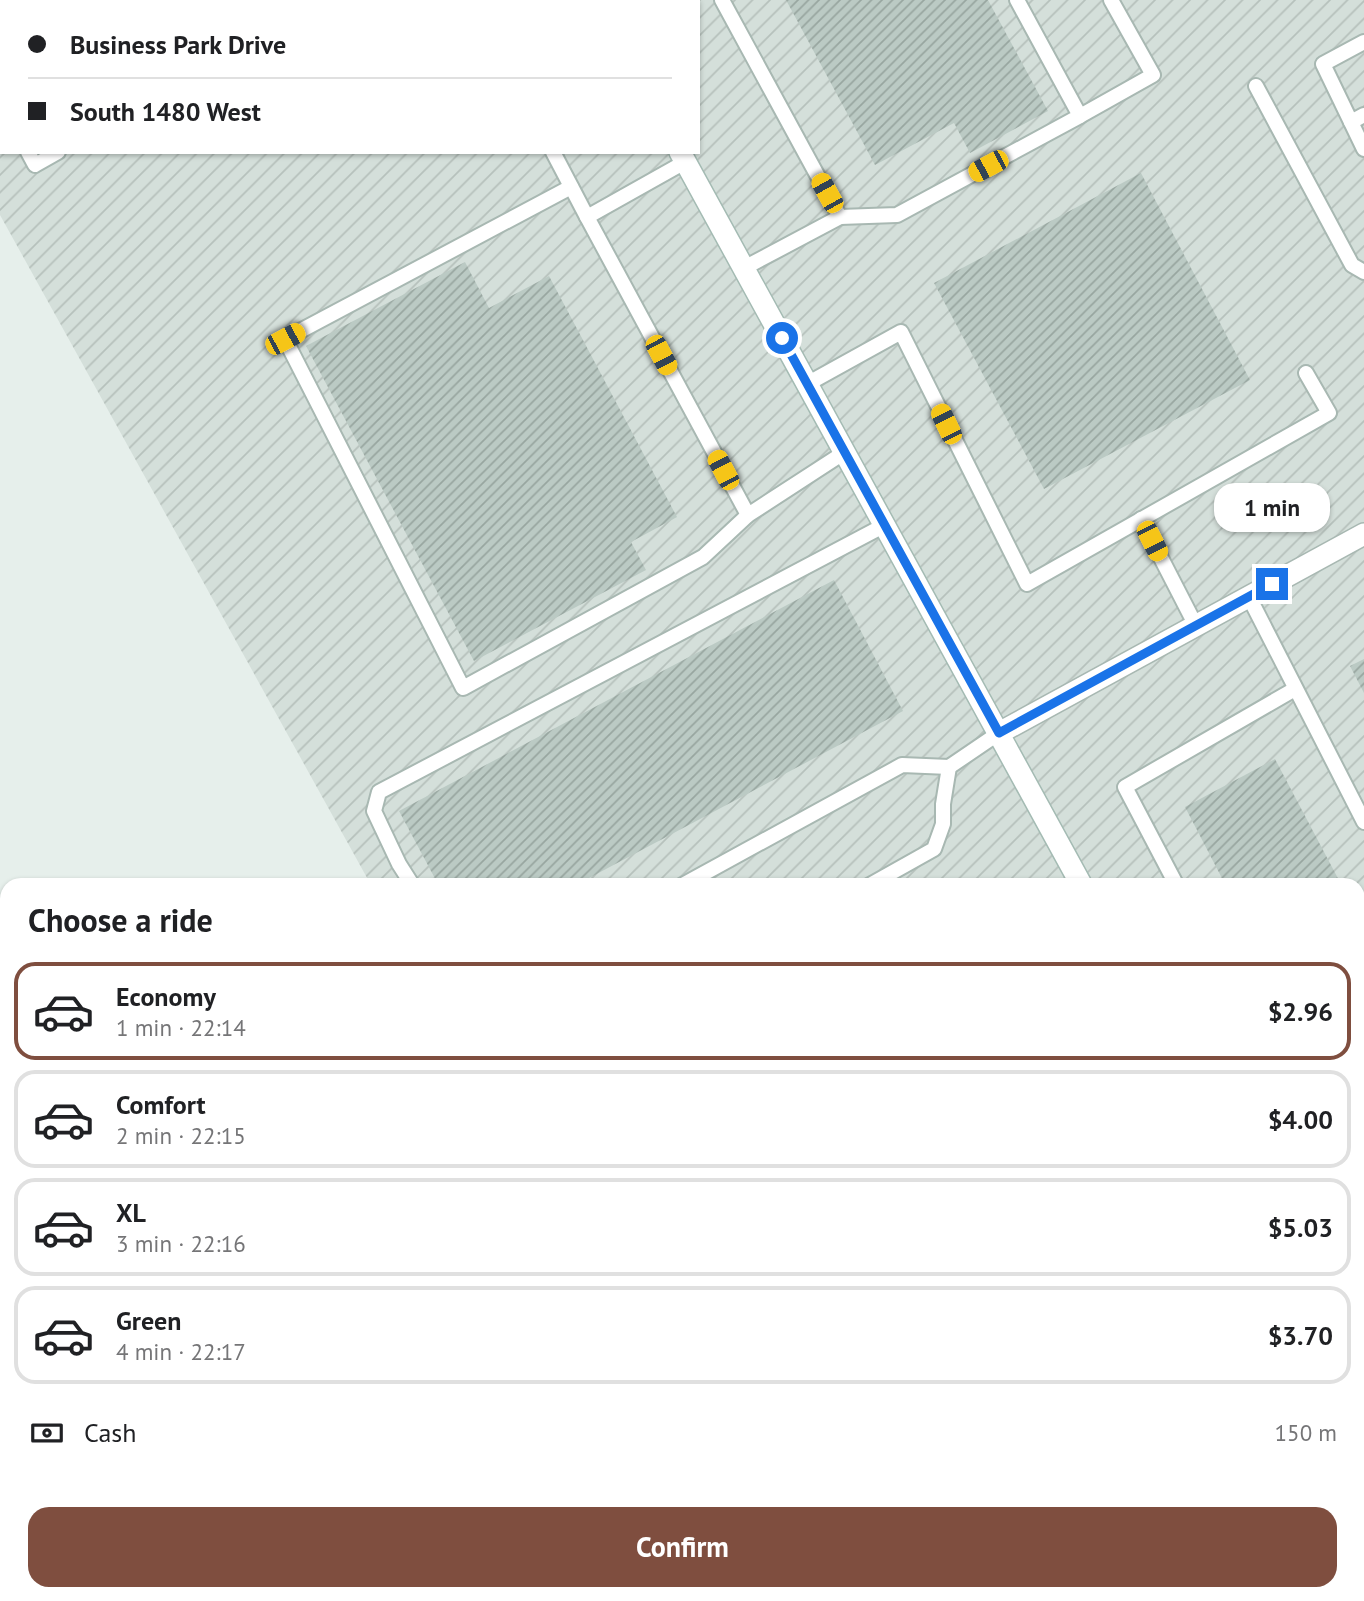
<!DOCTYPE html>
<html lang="en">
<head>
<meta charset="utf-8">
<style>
  :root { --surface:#fff; --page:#f6f6f6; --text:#202124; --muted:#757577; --line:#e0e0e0; --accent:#7f4e3f }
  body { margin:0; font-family:"PT Sans",sans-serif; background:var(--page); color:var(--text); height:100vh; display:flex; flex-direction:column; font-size:26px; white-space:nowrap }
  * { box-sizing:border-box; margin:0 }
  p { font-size:23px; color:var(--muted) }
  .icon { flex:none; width:38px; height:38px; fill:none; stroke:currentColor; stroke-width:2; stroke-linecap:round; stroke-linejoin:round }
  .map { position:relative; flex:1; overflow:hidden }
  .side { position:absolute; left:0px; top:878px; width:1365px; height:723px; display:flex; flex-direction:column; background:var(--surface); border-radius:21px 21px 0 0; box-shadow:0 2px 5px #0004 }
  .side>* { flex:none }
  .top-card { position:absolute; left:0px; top:0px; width:700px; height:154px; box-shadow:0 2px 5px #0004; display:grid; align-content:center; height:154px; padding:0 28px; background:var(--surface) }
  .end { position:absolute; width:32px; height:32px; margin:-16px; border:9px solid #1a73e8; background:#fff; box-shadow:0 0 0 4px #fff }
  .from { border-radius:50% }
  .bubble { position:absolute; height:49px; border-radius:21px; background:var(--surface); box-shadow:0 2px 5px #0004; font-size:23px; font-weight:600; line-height:49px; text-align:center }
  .car { position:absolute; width:21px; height:42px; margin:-21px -10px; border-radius:9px; box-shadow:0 0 5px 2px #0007; background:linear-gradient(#f5c518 24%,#345 0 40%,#f5c518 0 76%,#345 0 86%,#f5c518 0) }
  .top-card b { display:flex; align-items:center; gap:24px; height:66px; font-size:26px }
  .top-card b+b { border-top:2px solid var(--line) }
  .top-card i { width:18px; height:18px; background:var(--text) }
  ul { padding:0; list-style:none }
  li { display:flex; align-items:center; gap:21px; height:98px; margin:0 14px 10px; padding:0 14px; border:4px solid var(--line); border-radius:21px }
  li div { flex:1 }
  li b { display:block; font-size:26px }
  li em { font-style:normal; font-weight:600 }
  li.on { border-color:var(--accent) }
  li>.icon { width:63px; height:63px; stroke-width:1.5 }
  h2 { padding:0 28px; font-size:32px; line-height:84px }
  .pay { display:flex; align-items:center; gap:18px; height:77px; padding:0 28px; font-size:26px }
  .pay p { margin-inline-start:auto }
  .primary-button { display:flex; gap:14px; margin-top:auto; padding:14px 28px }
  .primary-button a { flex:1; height:80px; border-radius:21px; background:var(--accent); color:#fff; font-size:28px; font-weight:600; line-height:80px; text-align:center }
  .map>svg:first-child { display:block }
</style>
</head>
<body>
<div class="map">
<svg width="1364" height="1601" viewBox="0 0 1364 1601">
  <defs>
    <pattern id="industrial-furrows" width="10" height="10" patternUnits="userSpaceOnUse" patternTransform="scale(1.75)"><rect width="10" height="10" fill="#d4dfda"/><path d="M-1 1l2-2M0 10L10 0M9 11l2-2" fill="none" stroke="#b6c1bc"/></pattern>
    <pattern id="building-hatch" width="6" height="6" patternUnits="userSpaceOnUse" patternTransform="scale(1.75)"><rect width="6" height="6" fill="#bbcac4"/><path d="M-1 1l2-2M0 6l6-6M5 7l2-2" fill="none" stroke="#98a6a0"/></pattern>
  </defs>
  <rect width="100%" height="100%" fill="#e6efeb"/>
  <g fill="#d4dfda">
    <polygon points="1364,1097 1364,1291 1358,1285 1358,1100"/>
    <polygon points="1358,1380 1364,1388 1364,1441 1358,1449"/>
    <polygon points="760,1594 1279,1594 1277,1601 764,1601"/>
  </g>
  <path fill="url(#industrial-furrows)" fill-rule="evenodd" d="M0,0h1364v1097l-6,3v-214l-987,-1 -371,-670zM2,2h696v150h-696z"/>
  <g fill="url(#building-hatch)">
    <polygon points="786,0 988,0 1048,111 970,153 954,123 875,165"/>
    <polygon points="1141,173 1250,380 1044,489 934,283"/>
    <polygon points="465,262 489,308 549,276 677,517 631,542 646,570 474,661 306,346"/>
    <polygon points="834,580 903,711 574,886 439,886 399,811"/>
    <polygon points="1364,659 1364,693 1350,666"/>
    <polygon points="1275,759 1342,886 1226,886 1185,807"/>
    <polygon points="1358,917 1364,928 1364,1020 1358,1023"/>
    <polygon points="1364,1119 1364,1181 1358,1169 1358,1122"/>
  </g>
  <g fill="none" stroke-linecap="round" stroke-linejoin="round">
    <defs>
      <g id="lane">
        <polyline points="51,0 52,2"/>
        <polyline points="722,0 840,217 744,268"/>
        <polyline points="5,2 9,0"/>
        <polyline points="1364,42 1323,64 1364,149"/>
        <polyline points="1256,86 1352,265 1364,272"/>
        <polyline points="0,100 2,103"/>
        <polyline points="1080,116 1153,75 1111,0"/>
        <polyline points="1351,122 1364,115"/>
        <polyline points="28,152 35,165 58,152"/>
        <polyline points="553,152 587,217"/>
        <polyline points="685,162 587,217 748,515 845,452"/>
        <polyline points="571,187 285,339 463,688 703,557 748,515"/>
        <polyline points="840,217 897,215 1080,116 1017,0"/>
        <polyline points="807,384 901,332 1027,584 1329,413 1306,373"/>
        <polyline points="1141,519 1196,626"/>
        <polyline points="1249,597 1364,822"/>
        <polyline points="413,886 399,864 374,811 379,792 885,525"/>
        <polyline points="681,886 902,765 949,767 999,733"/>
        <polyline points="868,886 934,849 943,824 943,804 949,767"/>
        <polyline points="1177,886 1125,787 1295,689"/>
        <polyline points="1358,1074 1364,1071"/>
        <polyline points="955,1594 956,1596 959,1594"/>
        <polyline points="1105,1601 1117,1594"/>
      </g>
      <g id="street">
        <polyline points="999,733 1364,534"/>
        <polyline points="1358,1505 1364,1497"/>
        <polyline points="1317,1601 1319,1594"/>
      </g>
      <g id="secondary">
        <polyline points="596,0 597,2"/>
        <polyline points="680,152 1082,886"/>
        <polyline points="1358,1337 1364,1344"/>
      </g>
    </defs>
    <use href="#lane" stroke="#a8b8b2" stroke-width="18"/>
    <use href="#street" stroke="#a8b8b2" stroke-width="24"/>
    <use href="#secondary" stroke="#a4bbb3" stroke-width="24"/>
    <use href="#lane" stroke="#fff" stroke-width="14"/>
    <use href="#street" stroke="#fff" stroke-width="21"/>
    <use href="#secondary" stroke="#fff" stroke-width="21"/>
  </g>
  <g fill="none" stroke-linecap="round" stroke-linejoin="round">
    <polyline stroke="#1a73e8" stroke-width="9" points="782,338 999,733 1272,584"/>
  </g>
</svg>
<i class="end from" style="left:782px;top:338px"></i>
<i class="end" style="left:1272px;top:584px"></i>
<div class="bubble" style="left:1214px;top:483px;width:116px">1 min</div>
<i class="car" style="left:988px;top:166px;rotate:242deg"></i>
<i class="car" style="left:827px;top:193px;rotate:331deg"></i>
<i class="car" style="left:285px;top:339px;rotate:62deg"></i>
<i class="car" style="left:661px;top:355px;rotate:152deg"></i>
<i class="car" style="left:946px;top:424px;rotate:334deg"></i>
<i class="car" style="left:723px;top:470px;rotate:332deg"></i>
<i class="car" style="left:1152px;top:541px;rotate:153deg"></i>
<div class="top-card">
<b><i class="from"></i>Business Park Drive</b>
<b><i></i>South 1480 West</b>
</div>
<section class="side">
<h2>Choose a ride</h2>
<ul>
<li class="on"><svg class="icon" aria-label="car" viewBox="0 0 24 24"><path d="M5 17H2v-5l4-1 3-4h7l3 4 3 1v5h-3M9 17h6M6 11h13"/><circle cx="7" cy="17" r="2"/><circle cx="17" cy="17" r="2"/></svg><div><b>Economy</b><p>1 min · 22:14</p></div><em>$2.96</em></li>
<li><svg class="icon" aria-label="car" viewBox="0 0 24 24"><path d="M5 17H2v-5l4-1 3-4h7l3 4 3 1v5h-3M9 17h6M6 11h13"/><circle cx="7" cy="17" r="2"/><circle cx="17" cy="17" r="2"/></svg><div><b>Comfort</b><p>2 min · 22:15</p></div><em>$4.00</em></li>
<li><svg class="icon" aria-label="car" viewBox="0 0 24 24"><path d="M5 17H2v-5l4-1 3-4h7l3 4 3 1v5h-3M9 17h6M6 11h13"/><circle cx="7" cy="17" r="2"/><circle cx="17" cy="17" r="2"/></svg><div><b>XL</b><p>3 min · 22:16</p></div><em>$5.03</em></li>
<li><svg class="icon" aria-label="car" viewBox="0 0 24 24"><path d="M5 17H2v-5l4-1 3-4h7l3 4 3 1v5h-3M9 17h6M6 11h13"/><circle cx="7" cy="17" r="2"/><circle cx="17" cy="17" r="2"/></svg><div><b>Green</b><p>4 min · 22:17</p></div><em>$3.70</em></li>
</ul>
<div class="pay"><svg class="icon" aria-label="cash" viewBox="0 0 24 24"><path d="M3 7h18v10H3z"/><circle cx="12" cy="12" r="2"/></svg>Cash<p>150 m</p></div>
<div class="primary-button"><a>Confirm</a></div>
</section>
</div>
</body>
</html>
